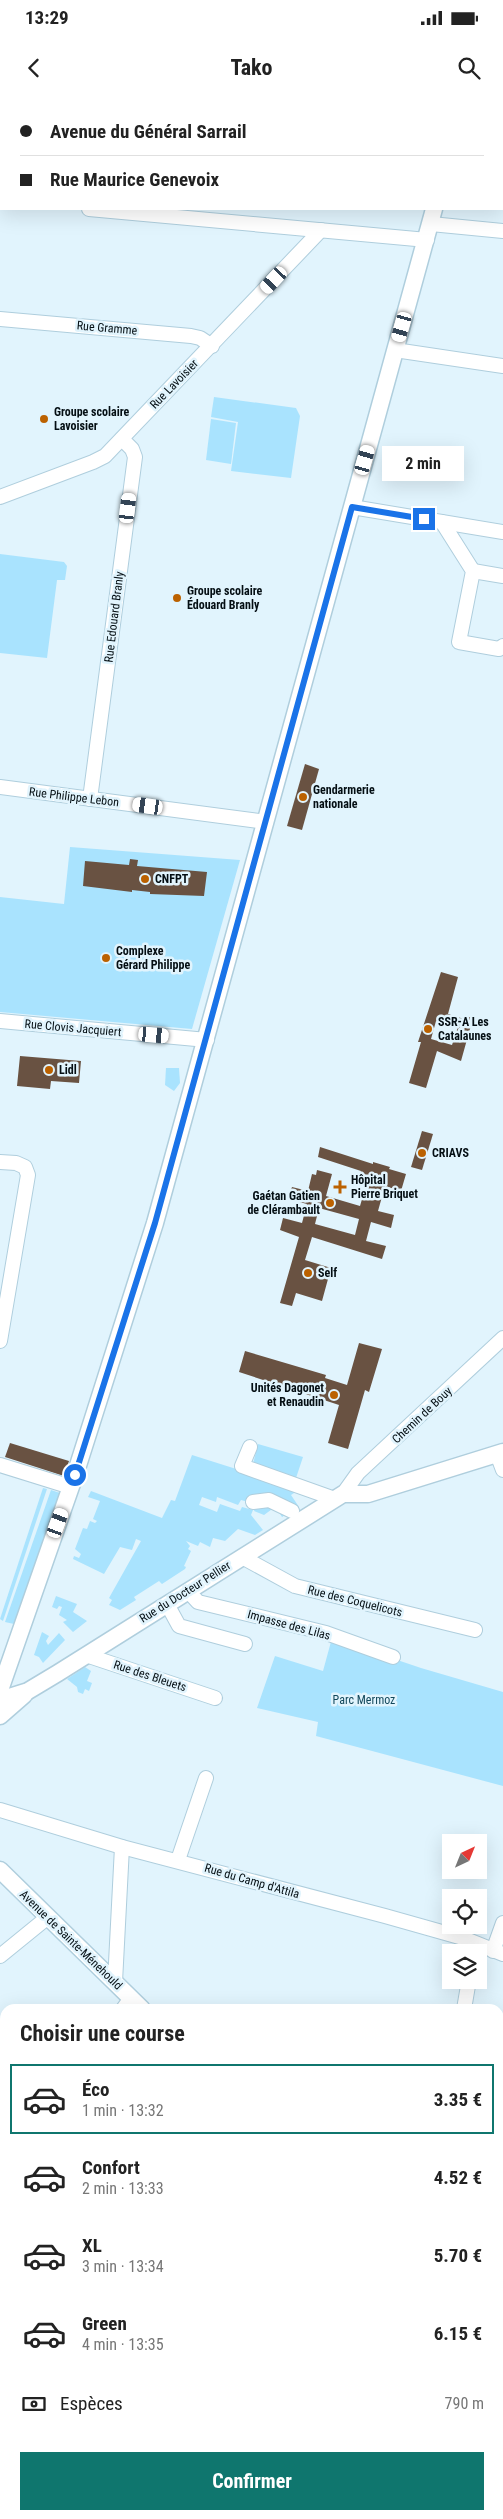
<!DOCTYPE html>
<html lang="fr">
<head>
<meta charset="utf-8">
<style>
  :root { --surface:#fff; --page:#f2f2f2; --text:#222; --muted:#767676; --line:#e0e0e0; --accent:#0f766e }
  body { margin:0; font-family:"Roboto Condensed",sans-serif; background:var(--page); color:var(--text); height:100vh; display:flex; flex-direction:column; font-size:19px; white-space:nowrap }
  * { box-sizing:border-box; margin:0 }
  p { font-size:16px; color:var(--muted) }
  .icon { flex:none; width:28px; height:28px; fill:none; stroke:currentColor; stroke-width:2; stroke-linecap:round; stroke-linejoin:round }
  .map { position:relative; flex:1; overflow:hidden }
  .panel { position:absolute; left:0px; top:1904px; width:504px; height:516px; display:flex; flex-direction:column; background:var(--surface); border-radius:15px 15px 0 0; box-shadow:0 5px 20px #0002 }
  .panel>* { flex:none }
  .hud { position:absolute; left:0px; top:0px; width:504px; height:110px; box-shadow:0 5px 20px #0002; display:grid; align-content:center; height:110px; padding:0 20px; background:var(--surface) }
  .needle { width:32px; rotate:43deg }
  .fabs { position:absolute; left:442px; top:1734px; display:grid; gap:10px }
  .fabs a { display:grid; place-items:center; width:45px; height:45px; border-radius:0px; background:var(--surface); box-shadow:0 5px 20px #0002; font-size:25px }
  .end { position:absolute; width:22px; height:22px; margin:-11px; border:6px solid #1a73e8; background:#fff; box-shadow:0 0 0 2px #fff }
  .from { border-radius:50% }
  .bubble { position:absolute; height:35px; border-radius:0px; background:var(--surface); box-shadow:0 5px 20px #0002; font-size:16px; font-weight:700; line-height:35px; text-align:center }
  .car { position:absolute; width:15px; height:30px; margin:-15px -8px; border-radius:6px; box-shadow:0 0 4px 1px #0007; background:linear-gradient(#fff 24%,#345 0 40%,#fff 0 76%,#345 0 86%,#fff 0) }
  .hud b { display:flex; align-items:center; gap:18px; height:48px; font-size:19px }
  .hud b+b { border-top:1px solid var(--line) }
  .hud i { width:12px; height:12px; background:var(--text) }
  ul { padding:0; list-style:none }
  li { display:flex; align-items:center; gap:15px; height:70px; margin:0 10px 8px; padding:0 10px; border:2px solid transparent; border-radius:0px }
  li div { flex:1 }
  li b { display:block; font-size:19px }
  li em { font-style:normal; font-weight:700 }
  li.selected { border-color:var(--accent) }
  li>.icon { width:45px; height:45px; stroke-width:1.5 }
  h2 { padding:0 20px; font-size:22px; line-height:60px }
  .pay { display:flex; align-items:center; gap:12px; height:55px; padding:0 20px; font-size:19px }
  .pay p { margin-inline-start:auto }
  .primary-button { display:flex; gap:10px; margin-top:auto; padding:10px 20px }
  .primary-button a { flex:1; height:58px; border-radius:0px; background:var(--accent); color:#fff; font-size:20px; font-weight:700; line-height:58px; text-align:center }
  .status { display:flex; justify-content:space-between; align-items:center; height:35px; padding:0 25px; background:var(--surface); direction:ltr }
  .status svg { height:14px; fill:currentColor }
  header { display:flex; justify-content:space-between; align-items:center; height:65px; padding:0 20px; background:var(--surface); font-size:22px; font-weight:700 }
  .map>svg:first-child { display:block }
</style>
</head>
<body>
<div class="status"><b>13:29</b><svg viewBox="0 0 49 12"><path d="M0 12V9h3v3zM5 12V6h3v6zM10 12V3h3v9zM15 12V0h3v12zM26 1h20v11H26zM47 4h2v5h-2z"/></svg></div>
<header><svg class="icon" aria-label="back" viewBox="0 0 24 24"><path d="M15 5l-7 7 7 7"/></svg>Tako<svg class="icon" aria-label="search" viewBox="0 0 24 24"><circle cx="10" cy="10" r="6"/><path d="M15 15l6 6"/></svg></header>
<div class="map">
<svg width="503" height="2419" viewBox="0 0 503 2419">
  <rect width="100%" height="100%" fill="#e1f4fd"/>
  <g fill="#a9e3fe">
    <polygon points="214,297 296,308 300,316 291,378 231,371 238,322 211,317"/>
    <polygon points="211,319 236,323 231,364 206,360"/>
    <polygon points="0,454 64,462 67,466 65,480 57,480 47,558 0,553"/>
    <polygon points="70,747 240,760 192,929 0,912 0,797 64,804"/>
    <polygon points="166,968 179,968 180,983 174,991 165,985"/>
    <polygon points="258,1344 303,1357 296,1378 253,1364"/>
    <polygon points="192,1355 300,1389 291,1395 299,1407 282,1417 279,1412 279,1404 264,1415 254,1411 256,1404 241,1400 238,1405 217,1397 216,1402 202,1397 199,1405 217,1412 220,1404 240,1411 242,1407 253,1410 251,1415 263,1430 255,1435 238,1429 225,1441 213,1438 210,1447 200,1442 198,1446 186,1441 190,1446 188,1449 191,1451 184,1466 186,1467 185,1469 162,1484 159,1481 134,1497 136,1500 120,1510 109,1505 112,1500 109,1498 141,1441 136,1439 132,1450 120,1447 104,1474 73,1459 74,1456 79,1458 81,1454 75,1449 83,1428 87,1429 90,1421 95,1423 97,1421 93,1419 100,1401 88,1397 91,1391 162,1418 171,1400 175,1401"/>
    <polygon points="43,1388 47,1389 3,1521 0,1519"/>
    <polygon points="51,1390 60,1393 14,1524 5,1522"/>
    <polygon points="56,1496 77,1504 73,1512 87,1521 73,1532 63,1522 67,1520 59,1515 62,1507 59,1506 57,1509 52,1507"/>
    <polygon points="42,1532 49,1536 46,1541 48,1545 59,1533 65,1540 43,1563 39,1557 34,1555"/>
    <polygon points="332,1538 421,1568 503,1592 503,1686 316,1636 318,1622 257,1608 275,1556 323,1571"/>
    <polygon points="85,1567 91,1571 87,1581 92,1583 89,1591 85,1589 83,1594 78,1592 77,1587 67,1579"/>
  </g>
  <g fill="#695242" fill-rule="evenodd">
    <polygon points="305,664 319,669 302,730 287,726"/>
    <polygon points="130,759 138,760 137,766 207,772 204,796 150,794 150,792 132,790 132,792 83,786 85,761 129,765"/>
    <path d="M441,872l17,5 -10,37 16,5 1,-3 8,2 -12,43 -24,-10 -11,37 -17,-5 12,-41h-3zM436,921l22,6 -6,18 -21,-6z"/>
    <polygon points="20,956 81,961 79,983 51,981 50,989 17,986"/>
    <polygon points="422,1031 433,1034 422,1070 411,1067"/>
    <path d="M320,1047l53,17v-2l17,5 -1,2 17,5 -5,17 -16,-5 -7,25 16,4 -3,13 -20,-6 -5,19 20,5 -4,13 -70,-22 -7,23 26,8 -9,33 -26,-8 -4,13 -12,-3 19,-66 -19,-7 3,-12 19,5 5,-19 -19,-5 4,-12 16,4 4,-17 4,1 1,-5 15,4 -6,22 34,10 7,-24 -9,-3 3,-8 -43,-14zM319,1108l40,11 -4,16 -40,-11z"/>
    <polygon points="359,1243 382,1249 369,1292 365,1290 348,1349 328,1343 339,1305 239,1272 245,1251 326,1275 325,1278 347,1285"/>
    <polygon points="10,1343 69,1361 64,1376 5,1357"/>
  </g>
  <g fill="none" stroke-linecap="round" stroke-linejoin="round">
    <defs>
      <g id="minor">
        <polyline points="0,101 1,101"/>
        <polyline points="89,109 427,140"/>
        <polyline points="431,124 503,131"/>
        <polyline points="0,219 191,236 200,238 212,246"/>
        <polyline points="395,250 503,266"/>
        <polyline points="0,397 93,362 105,356 321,130"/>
        <polyline points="352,407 503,432"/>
        <polyline points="442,422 473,471 459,542 499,549 503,546"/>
        <polyline points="473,471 503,476"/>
        <polyline points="0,687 266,722"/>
        <polyline points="90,699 135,357 132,349 122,339"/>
        <polyline points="0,921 207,940"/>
        <polyline points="0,1062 16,1063 25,1067 28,1075 0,1241"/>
        <polyline points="250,1347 242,1366 335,1399"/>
        <polyline points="497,1354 503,1370"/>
        <polyline points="0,1365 71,1387"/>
        <polyline points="343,1394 358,1373 503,1238"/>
        <polyline points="253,1402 269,1400 292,1411"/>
        <polyline points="242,1457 295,1486 475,1530"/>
        <polyline points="188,1491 198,1502 326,1533 393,1557"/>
        <polyline points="167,1504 179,1526 245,1544"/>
        <polyline points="86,1555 215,1598"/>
        <polyline points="0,1710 122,1747 385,1816 463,1838 503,1854"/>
        <polyline points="178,1760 206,1678"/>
        <polyline points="493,1851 503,1823"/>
        <polyline points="0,1856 48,1817"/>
        <polyline points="115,1882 122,1747"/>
        <polyline points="123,1909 131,1898"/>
        <polyline points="464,1909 469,1880"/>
        <polyline points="0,2033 5,2034"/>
        <polyline points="499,2344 503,2343"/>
        <polyline points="0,2384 5,2384"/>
        <polyline points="443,2415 462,2419"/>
        <polyline points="106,2419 107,2415"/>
      </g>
      <g id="major">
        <polyline points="464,1 464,0"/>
        <polyline points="0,1590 75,1375 155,1123 434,109"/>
        <polyline points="0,1600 28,1591 58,1573 343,1394 368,1394 503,1352"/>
        <polyline points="0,1616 24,1595"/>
        <polyline points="0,1770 142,1909"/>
        <polyline points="499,2256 503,2260"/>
      </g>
    </defs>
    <use href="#minor" stroke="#afcedd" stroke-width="16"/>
    <use href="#major" stroke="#afcedd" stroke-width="19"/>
    <use href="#minor" stroke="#fff" stroke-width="14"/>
    <use href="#major" stroke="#fff" stroke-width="16"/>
  </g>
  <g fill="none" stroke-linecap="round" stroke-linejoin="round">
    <polyline stroke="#1a73e8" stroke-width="6" points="75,1375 155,1123 352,407 424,419"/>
  </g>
  <g fill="#bb6100" stroke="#e1f4fd" stroke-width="2">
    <circle cx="44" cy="319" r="5"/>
    <circle cx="177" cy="498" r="5"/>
    <circle cx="303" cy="697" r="5"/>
    <circle cx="145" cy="779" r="5"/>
    <circle cx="106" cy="858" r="5"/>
    <circle cx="428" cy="929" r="5"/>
    <circle cx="49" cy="970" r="5"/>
    <circle cx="422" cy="1053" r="5"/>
    <path d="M337.5 1079.5h5v5h5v5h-5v5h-5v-5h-5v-5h5z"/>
    <circle cx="330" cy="1103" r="5"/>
    <circle cx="308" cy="1173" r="5"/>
    <circle cx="334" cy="1295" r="5"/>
  </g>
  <g text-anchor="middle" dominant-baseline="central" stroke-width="5" stroke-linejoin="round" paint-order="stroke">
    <g font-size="12" fill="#040e13" stroke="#e1f4fd">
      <text transform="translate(107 228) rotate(5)">Rue Gramme</text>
      <text transform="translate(174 284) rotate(-46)">Rue Lavoisier</text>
      <text transform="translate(114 517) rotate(-83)">Rue Edouard Branly</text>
      <text transform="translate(74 697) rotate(7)">Rue Philippe Lebon</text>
      <text transform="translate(73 928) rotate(5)">Rue Clovis Jacquiert</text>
      <text transform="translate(422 1315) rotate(-43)">Chemin de Bouy</text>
      <text transform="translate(185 1492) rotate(-32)">Rue du Docteur Pellier</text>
      <text transform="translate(355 1501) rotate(14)">Rue des Coquelicots</text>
      <text transform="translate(289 1525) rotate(15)">Impasse des Lilas</text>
      <text transform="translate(150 1576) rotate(18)">Rue des Bleuets</text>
      <text transform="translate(252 1781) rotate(16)">Rue du Camp d'Attila</text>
      <text transform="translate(71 1840) rotate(44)">Avenue de Sainte-Ménehould</text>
    </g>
    <g font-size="12" font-weight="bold" fill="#040e13" stroke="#e1f4fd" text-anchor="start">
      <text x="54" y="312">Groupe scolaire<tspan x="54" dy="14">Lavoisier</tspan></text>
      <text x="187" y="491">Groupe scolaire<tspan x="187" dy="14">Édouard Branly</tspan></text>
      <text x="313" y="690">Gendarmerie<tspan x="313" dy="14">nationale</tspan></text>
      <text x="155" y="779">CNFPT</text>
      <text x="116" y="851">Complexe<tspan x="116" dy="14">Gérard Philippe</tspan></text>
      <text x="438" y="922">SSR-A Les<tspan x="438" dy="14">Catalaunes</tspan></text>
      <text x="59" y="970">Lidl</text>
      <text x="432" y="1053">CRIAVS</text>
      <text x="351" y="1080">Hôpital<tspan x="351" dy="14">Pierre Briquet</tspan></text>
      <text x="320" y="1096" text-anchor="end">Gaétan Gatien<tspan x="320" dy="14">de Clérambault</tspan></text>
      <text x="318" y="1173">Self</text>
      <text x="324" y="1288" text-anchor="end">Unités Dagonet<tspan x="324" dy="14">et Renaudin</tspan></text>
    </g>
    <g font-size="12" fill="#12485c" stroke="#e1f4fd">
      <text x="364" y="1600">Parc Mermoz</text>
    </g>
  </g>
</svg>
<div class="fabs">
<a><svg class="needle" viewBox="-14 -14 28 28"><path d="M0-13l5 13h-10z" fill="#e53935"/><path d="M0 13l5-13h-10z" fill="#767676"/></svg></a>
<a><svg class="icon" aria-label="locate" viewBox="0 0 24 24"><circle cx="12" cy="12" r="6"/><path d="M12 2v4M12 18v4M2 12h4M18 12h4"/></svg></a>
<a><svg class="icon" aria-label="layers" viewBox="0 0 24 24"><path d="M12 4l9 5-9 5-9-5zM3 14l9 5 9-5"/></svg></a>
</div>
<i class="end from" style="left:75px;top:1375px"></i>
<i class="end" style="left:424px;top:419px"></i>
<div class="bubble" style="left:382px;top:346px;width:82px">2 min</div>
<i class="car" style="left:274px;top:180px;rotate:223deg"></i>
<i class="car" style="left:402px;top:227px;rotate:196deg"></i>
<i class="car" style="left:365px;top:360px;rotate:16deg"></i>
<i class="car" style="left:128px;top:408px;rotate:7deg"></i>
<i class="car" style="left:148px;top:706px;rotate:278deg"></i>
<i class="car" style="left:154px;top:935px;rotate:95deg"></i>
<i class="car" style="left:58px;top:1423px;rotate:20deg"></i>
<div class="hud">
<b><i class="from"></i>Avenue du Général Sarrail</b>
<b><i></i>Rue Maurice Genevoix</b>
</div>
<section class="panel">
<h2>Choisir une course</h2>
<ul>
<li class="selected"><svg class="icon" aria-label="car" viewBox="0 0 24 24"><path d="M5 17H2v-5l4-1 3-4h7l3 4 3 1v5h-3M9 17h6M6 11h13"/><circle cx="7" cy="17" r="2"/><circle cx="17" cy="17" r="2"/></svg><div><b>Éco</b><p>1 min · 13:32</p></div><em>3.35 €</em></li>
<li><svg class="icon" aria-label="car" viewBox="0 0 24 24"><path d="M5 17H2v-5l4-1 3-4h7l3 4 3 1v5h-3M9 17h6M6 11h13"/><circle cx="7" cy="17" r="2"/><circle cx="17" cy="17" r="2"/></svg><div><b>Confort</b><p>2 min · 13:33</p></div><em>4.52 €</em></li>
<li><svg class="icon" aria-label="car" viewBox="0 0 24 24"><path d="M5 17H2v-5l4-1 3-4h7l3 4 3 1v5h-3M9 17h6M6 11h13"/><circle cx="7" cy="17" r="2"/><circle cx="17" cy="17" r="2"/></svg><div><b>XL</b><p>3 min · 13:34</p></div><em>5.70 €</em></li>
<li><svg class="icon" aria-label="car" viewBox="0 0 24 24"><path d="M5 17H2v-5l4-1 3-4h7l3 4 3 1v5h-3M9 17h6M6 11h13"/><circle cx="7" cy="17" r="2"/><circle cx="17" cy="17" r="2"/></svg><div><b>Green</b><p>4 min · 13:35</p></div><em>6.15 €</em></li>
</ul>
<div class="pay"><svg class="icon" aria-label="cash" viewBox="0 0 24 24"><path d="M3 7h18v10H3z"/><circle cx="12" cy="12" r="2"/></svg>Espèces<p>790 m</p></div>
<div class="primary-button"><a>Confirmer</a></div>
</section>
</div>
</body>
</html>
